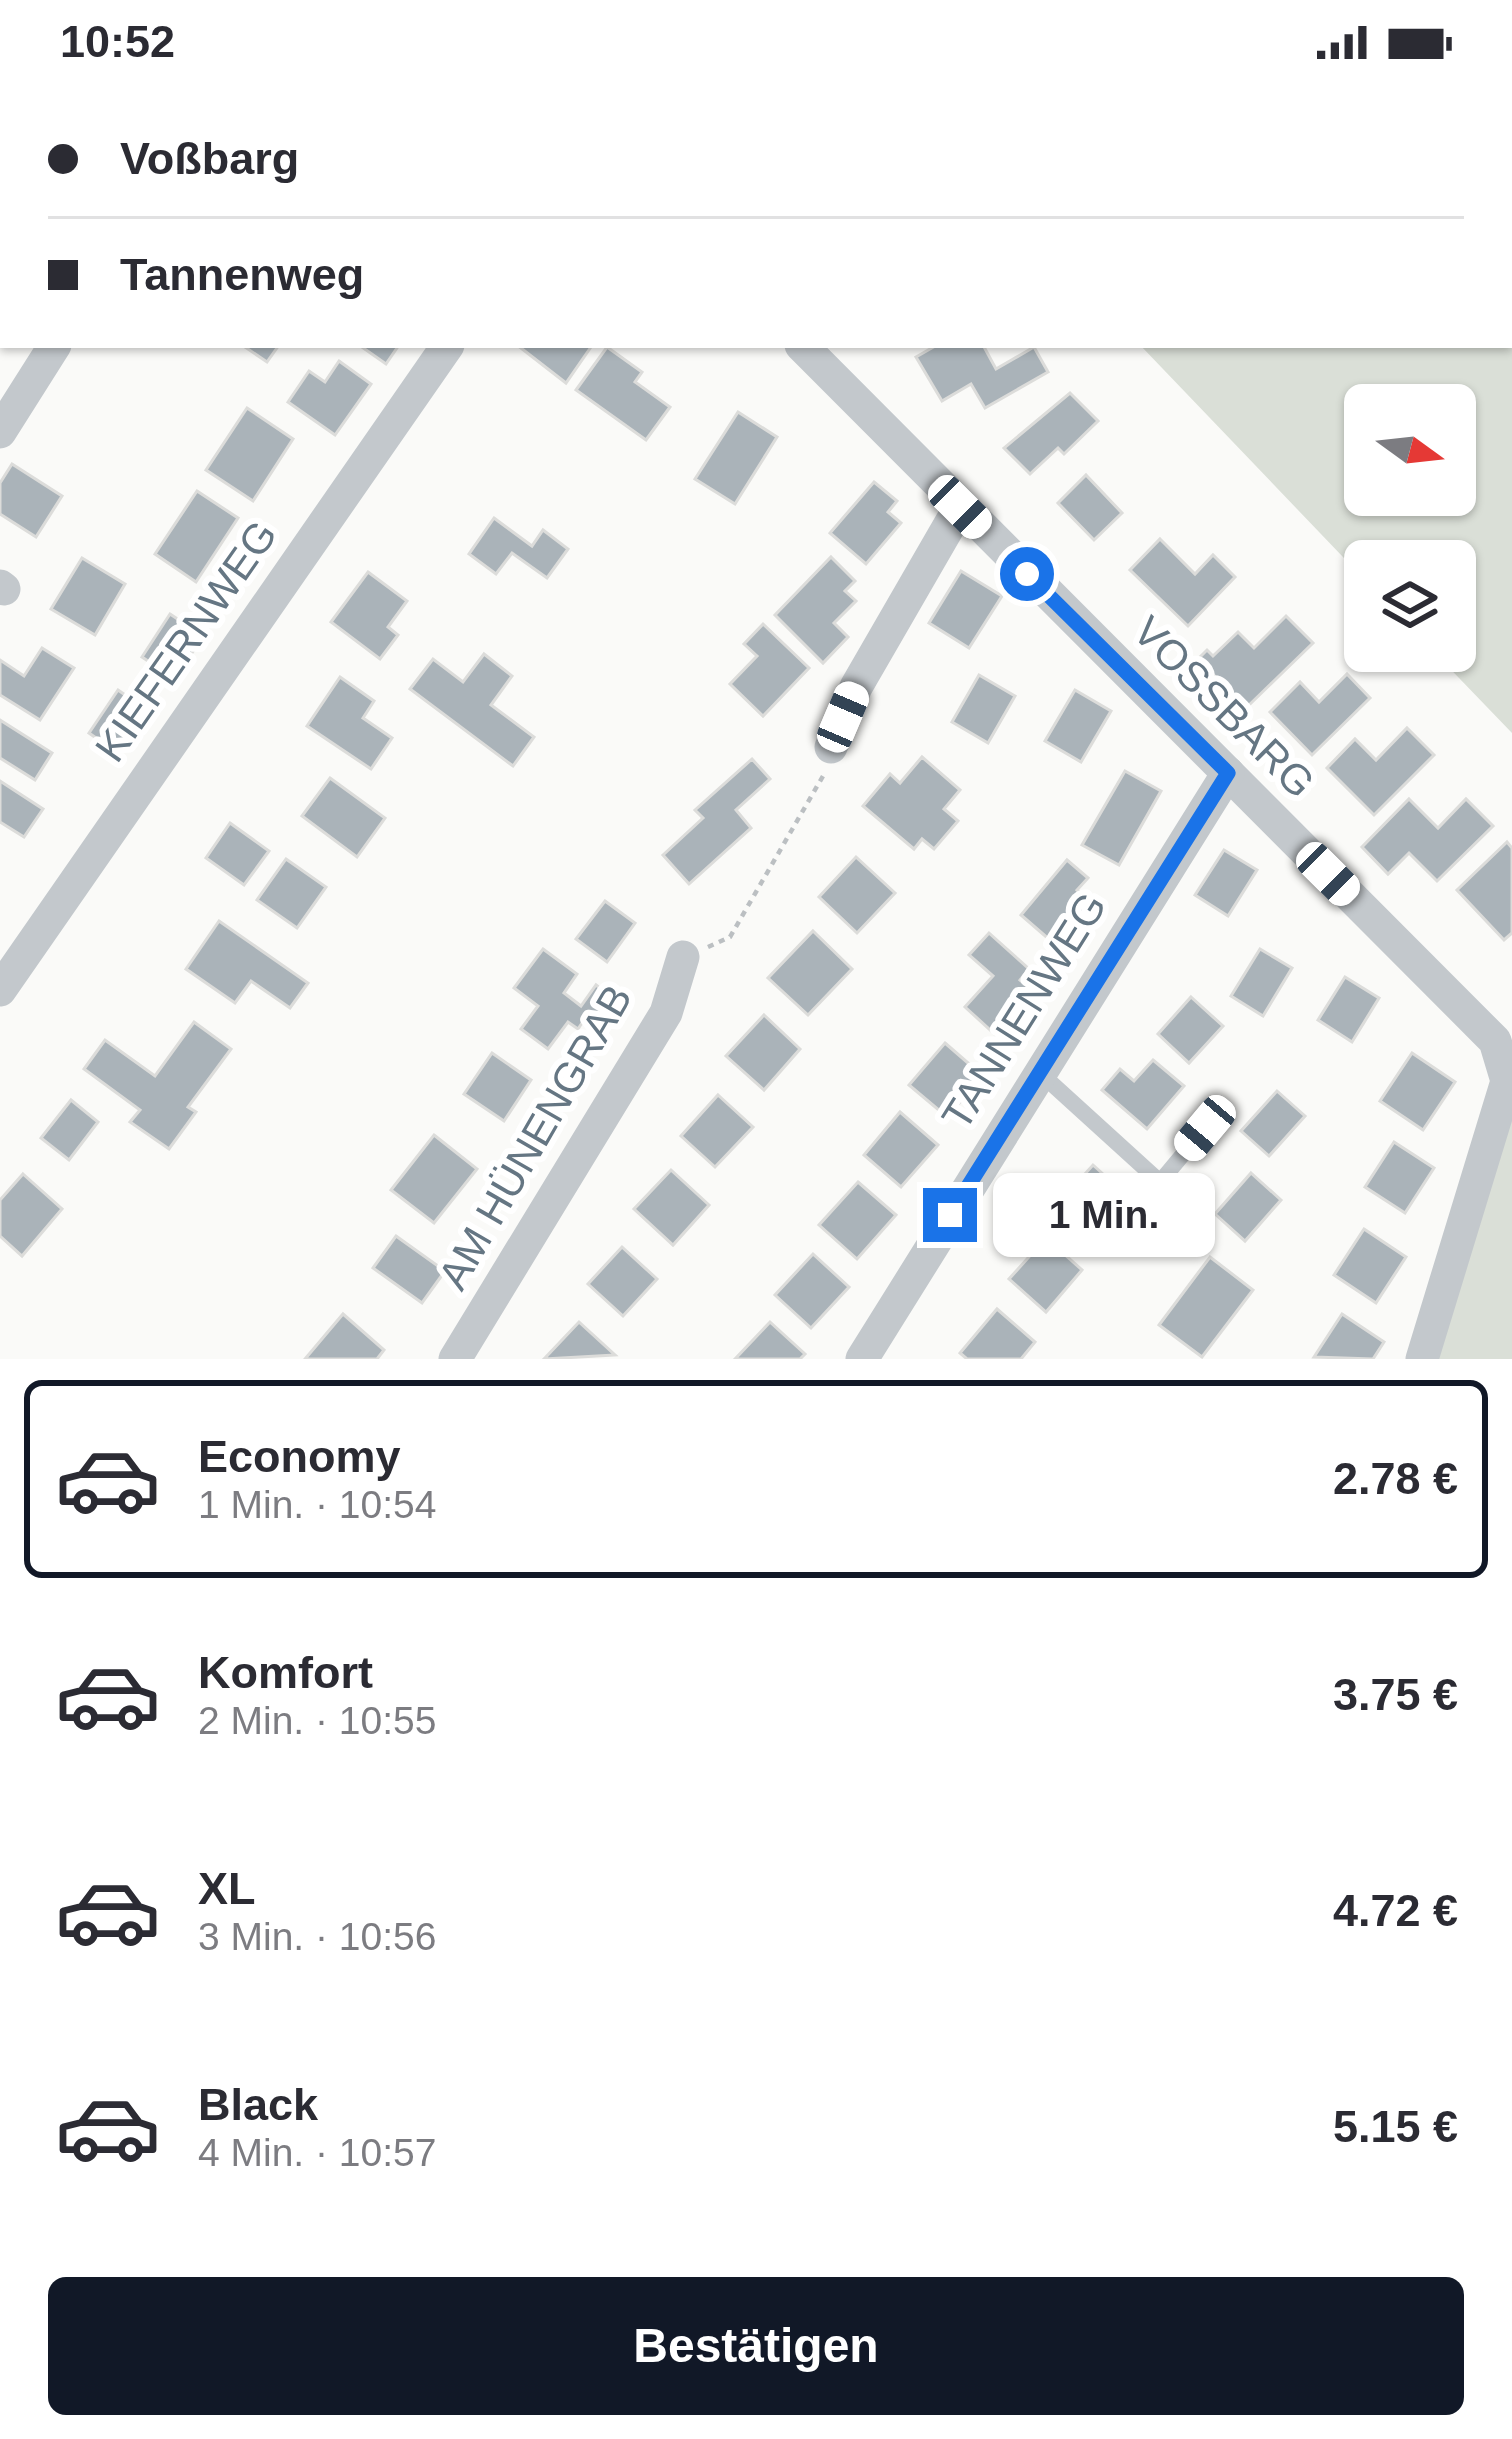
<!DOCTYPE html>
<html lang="de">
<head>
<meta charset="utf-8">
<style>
  :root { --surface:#fff; --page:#f2f2f3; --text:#2b2b33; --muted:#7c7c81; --line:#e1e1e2; --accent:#111827 }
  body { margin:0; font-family:Arial,sans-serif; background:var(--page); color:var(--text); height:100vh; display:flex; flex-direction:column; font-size:45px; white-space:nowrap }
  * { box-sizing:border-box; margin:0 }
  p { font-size:39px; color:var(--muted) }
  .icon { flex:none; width:66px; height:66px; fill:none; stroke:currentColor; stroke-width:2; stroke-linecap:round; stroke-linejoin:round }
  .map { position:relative; height:1275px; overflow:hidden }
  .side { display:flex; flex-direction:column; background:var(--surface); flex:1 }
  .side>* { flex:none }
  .guide { position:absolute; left:0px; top:0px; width:1512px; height:264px; box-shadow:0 3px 9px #0004; display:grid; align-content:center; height:264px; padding:0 48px; background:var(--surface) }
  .needle { width:78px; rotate:105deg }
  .buttons { position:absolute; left:1344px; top:300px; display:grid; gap:24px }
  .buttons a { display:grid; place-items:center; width:132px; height:132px; border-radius:18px; background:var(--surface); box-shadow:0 3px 9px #0004; font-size:60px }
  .end { position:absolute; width:54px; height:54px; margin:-27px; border:15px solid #1a73e8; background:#fff; box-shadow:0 0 0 6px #fff }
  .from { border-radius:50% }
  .bubble { position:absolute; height:84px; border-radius:18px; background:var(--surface); box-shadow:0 3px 9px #0004; font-size:39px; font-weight:600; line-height:84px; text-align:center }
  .car { position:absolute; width:36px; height:72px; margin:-36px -18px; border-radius:15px; box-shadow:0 0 9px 3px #0007; background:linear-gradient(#fff 24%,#345 0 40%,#fff 0 76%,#345 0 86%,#fff 0) }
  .guide b { display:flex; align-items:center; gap:42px; height:114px; font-size:45px }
  .guide b+b { border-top:3px solid var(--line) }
  .guide i { width:30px; height:30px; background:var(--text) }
  ul { padding:21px 0 0; list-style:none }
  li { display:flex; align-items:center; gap:36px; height:198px; margin:0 24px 18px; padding:0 24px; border:6px solid transparent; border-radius:18px }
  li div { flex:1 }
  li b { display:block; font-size:45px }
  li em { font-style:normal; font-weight:600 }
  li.on { border-color:var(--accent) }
  li>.icon { width:108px; height:108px; stroke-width:1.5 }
  .primary-button { display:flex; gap:24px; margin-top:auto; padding:24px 48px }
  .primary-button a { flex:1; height:138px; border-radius:18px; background:var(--accent); color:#fff; font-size:48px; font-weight:600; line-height:138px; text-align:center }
  .status { display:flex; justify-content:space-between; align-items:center; height:84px; padding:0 60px; background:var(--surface); direction:ltr }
  .status svg { height:33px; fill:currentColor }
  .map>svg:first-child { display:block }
</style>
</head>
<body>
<div class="status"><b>10:52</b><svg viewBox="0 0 49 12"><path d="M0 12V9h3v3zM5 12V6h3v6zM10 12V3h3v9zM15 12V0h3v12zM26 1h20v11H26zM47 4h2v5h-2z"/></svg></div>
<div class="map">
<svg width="1512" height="1275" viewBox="0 0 1512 1275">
  <rect width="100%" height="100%" fill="#fafaf8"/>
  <g fill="#dadfd7" fill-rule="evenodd">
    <path d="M963,0h549v649l-79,-82h22v-90h-90v19l-225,-235h369v-258zM1455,321v90h-90v-90z"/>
    <polygon points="1512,1027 1512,1275 1438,1275"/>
  </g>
  <g fill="#aab3b9" stroke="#dcdcda" stroke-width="3">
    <polygon points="236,0 319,0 234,3"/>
    <polygon points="242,261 279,261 267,278"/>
    <polygon points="359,261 399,261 386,280"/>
    <polygon points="517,261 588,261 591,263 566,299"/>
    <polygon points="937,261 983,261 996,285 1034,263 1048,288 985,324 971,300 942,317 916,273"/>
    <polygon points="607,263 642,288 635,298 670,323 646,356 576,306"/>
    <polygon points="339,277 371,300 335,351 288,318 309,287 325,298"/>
    <polygon points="1070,309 1098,337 1064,370 1058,364 1030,390 1004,364"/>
    <polygon points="247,324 293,355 253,417 206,386"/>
    <polygon points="738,328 777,353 735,420 695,395"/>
    <polygon points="12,380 62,412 36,453 0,430 0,399"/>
    <polygon points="1086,391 1122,429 1094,456 1058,419"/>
    <polygon points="874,398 897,417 888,428 901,439 866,480 830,449"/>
    <polygon points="197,407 238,434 196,498 155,470"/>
    <polygon points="494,434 532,462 543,446 568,465 547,494 512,469 496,490 469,470"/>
    <polygon points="1160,455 1195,490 1213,471 1235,493 1188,542 1130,486"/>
    <polygon points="831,473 855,497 845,507 856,517 834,539 848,553 823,579 775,531"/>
    <polygon points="82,474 125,500 95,551 51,525"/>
    <polygon points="961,487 1002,512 969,564 929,539"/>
    <polygon points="368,488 407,517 388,543 398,551 380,575 331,538"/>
    <polygon points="170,530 203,552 175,595 142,573"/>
    <polygon points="1286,532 1313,559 1246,624 1198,575 1207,566 1213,572 1238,548 1254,564"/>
    <polygon points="763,540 809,584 763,632 730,600 757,572 744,560"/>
    <polygon points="42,564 74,584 40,636 0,611 0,576 24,592"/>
    <polygon points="484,570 512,592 491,621 534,653 513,682 410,605 433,575 463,598"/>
    <polygon points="1347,590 1370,614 1312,671 1270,628 1300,598 1319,618"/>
    <polygon points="979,591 1015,612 988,659 952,638"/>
    <polygon points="340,593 374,617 363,634 392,654 371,685 307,642"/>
    <polygon points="118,606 148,627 119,670 89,649"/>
    <polygon points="1075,606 1111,627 1081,678 1045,657"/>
    <polygon points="0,636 52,669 35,696 0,674"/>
    <polygon points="1407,644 1434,671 1374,731 1327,684 1355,655 1376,676"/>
    <polygon points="922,673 960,706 944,725 958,737 934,765 922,755 914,765 863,722 890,690 900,699"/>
    <polygon points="752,675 770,695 736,726 751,744 689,800 663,771 703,734 695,726"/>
    <polygon points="1125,687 1161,707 1119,781 1082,761"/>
    <polygon points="330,694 385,734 357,773 302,732"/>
    <polygon points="0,697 43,725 24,753 0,738"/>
    <polygon points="1409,715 1438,744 1466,715 1493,742 1437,797 1409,769 1388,790 1362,763"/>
    <polygon points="230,739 269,767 244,801 206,774"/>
    <polygon points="1507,758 1512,764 1512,849 1504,856 1457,806"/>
    <polygon points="1224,766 1257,786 1228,832 1195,811"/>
    <polygon points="856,773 895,809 857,849 819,813"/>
    <polygon points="286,775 326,803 297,844 257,816"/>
    <polygon points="1067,776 1088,794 1077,806 1094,820 1058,863 1021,831"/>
    <polygon points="605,817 635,839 607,878 576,855"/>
    <polygon points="219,837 308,899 290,924 251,897 235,919 186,885"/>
    <polygon points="813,847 852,885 808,931 768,894"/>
    <polygon points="989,849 1029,885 1020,896 1037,911 999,954 965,923 993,892 969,871"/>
    <polygon points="543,865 577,890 564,909 581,922 596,901 625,923 606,948 586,933 578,945 568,938 548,965 521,945 538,922 514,904"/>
    <polygon points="1260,865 1292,884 1263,932 1231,912"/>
    <polygon points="1345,893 1379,914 1352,958 1318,936"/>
    <polygon points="1191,913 1223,942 1189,979 1158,950"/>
    <polygon points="764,931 800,965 764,1006 726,972"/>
    <polygon points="194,938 231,965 188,1023 196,1028 169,1065 130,1038 140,1026 84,985 105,956 155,992"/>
    <polygon points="945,959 983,992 947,1033 909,1001"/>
    <polygon points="492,969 531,996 504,1037 464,1010"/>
    <polygon points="1412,969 1455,998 1423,1046 1380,1017"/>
    <polygon points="1153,976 1184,1002 1147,1045 1102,1006 1120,985 1134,997"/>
    <polygon points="1277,1007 1305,1032 1269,1072 1241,1047"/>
    <polygon points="718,1011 753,1043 715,1083 681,1052"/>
    <polygon points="71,1016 98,1038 69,1076 41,1054"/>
    <polygon points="900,1028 938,1061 901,1103 864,1071"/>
    <polygon points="434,1051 477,1085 434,1139 391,1106"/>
    <polygon points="1394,1058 1434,1084 1405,1129 1365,1103"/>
    <polygon points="1093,1081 1123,1108 1086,1149 1056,1122"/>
    <polygon points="671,1086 709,1121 673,1161 634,1125"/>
    <polygon points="1251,1089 1281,1116 1245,1157 1215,1130"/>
    <polygon points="23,1090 62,1125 22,1172 0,1152 0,1116"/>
    <polygon points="858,1098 896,1131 857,1175 819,1141"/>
    <polygon points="1364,1145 1406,1173 1376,1219 1334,1191"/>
    <polygon points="396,1152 445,1187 422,1219 373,1184"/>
    <polygon points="1046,1154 1082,1186 1046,1228 1009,1195"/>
    <polygon points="622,1163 657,1195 623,1232 588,1200"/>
    <polygon points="813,1170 849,1203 811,1244 775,1211"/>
    <polygon points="1210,1173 1253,1206 1202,1273 1159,1241"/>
    <polygon points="997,1225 1035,1258 1021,1275 967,1275 960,1269"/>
    <polygon points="343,1230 384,1266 377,1275 305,1275"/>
    <polygon points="1342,1230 1384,1258 1373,1275 1314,1273"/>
    <polygon points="579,1238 615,1271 544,1275"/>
    <polygon points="770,1238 805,1270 800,1275 735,1275"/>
  </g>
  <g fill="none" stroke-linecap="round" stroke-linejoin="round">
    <g stroke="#bbbfc2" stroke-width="4.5" stroke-dasharray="6 6" stroke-linecap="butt">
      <polyline points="68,3 70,0"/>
      <polyline points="0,88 3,85"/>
      <polyline points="708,863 730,853 823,692"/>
    </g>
    <polyline stroke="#c3c8cc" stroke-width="16" points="1039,988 1160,1098 1205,1044"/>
    <g stroke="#c3c8cc" stroke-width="33">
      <polyline points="545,0 548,3"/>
      <polyline points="801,261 1495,957 1507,997 1422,1275"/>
      <polyline points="0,348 55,261"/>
      <polyline points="0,502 4,505"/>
      <polyline points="831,663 856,603 960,423"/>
      <polyline points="0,906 448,261"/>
      <polyline points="455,1275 666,929 683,873"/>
      <polyline points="862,1275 1228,689"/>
    </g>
  </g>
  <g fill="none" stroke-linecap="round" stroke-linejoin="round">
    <polyline stroke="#1a73e8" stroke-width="15" points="950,1131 1228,689 1027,490"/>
  </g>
  <g text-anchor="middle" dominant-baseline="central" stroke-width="12" stroke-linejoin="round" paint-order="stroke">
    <g font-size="42" fill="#657683" stroke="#fff">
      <text transform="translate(186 557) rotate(-55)">KIEFERNWEG</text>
      <text transform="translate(1224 623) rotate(45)">VOSSBARG</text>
      <text transform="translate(1024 927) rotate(-58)">TANNENWEG</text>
      <text transform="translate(535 1053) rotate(-60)">AM HÜNENGRAB</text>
    </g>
  </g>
</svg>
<div class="buttons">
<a><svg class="needle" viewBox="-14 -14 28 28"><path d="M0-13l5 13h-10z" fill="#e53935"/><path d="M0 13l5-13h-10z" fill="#7c7c81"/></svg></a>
<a><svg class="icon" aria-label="layers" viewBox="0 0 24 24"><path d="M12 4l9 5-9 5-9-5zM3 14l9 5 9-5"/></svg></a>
</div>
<i class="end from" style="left:1027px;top:490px"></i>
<i class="end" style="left:950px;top:1131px"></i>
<div class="bubble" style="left:993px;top:1089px;width:222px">1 Min.</div>
<i class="car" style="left:960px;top:423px;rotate:135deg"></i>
<i class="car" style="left:843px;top:633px;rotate:23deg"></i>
<i class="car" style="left:1328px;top:790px;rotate:135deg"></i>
<i class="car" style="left:1205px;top:1044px;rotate:220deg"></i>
<div class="guide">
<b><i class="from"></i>Voßbarg</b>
<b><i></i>Tannenweg</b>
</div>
</div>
<section class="side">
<ul>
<li class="on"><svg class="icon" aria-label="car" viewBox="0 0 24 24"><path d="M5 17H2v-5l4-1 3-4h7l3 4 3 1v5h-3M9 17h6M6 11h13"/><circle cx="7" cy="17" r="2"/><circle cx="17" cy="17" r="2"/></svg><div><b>Economy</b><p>1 Min. · 10:54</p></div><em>2.78 €</em></li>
<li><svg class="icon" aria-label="car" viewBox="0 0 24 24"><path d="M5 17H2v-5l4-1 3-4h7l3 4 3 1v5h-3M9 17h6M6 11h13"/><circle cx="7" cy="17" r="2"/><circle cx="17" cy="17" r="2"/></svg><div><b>Komfort</b><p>2 Min. · 10:55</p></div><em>3.75 €</em></li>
<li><svg class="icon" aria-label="car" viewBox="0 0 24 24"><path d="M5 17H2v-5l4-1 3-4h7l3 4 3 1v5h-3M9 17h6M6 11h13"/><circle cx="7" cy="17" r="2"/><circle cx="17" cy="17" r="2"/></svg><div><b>XL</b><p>3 Min. · 10:56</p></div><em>4.72 €</em></li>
<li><svg class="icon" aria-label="car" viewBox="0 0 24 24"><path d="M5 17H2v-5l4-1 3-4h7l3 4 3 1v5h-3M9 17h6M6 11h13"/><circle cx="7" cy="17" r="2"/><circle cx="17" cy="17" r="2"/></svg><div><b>Black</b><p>4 Min. · 10:57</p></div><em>5.15 €</em></li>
</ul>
<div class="primary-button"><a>Bestätigen</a></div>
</section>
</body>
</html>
